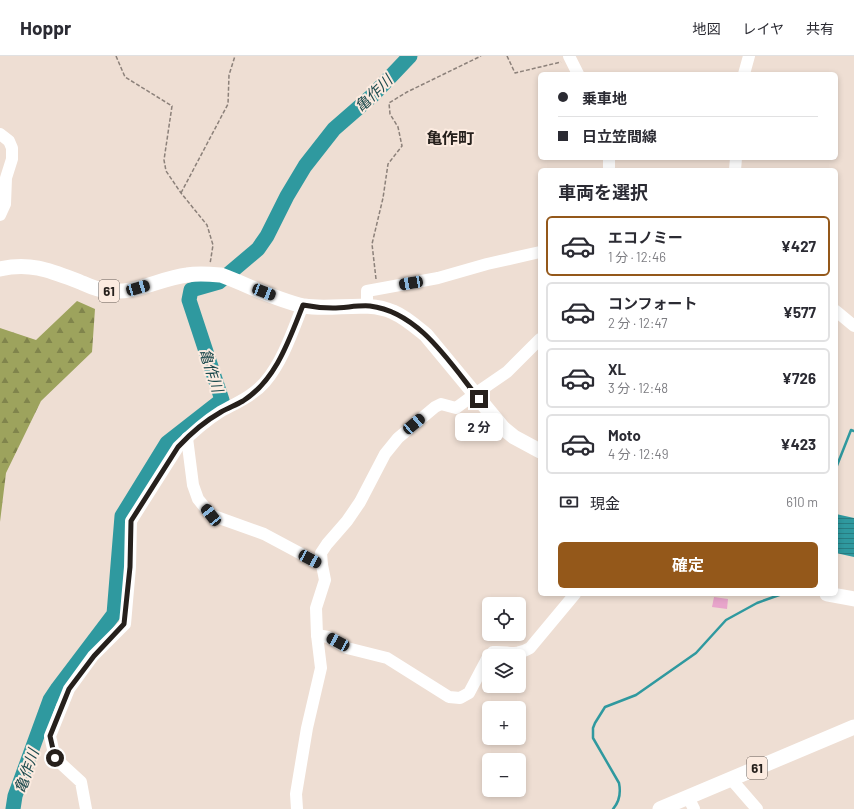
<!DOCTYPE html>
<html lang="ja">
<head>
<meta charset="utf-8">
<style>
  :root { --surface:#fff; --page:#f2f2f3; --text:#2b2b33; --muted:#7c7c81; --line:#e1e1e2; --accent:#94581a }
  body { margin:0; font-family:Barlow,"Noto Sans JP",sans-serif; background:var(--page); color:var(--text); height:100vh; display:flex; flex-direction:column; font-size:15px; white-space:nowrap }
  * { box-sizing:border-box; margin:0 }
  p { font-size:13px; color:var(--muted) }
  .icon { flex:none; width:22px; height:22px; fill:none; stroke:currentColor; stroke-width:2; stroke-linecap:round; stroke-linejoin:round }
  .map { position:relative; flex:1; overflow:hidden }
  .panel { position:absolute; left:538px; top:112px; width:300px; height:428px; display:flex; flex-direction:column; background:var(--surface); border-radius:6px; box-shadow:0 2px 6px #0003 }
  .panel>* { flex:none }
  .guide { position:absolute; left:538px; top:16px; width:300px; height:88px; border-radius:6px; box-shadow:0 2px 6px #0003; display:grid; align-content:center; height:88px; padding:0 20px; background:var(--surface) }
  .fabs { position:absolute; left:482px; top:541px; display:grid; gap:8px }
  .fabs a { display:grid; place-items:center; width:44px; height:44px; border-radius:6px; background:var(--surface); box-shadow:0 2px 6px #0003; font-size:20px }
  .end { position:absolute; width:18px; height:18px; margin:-9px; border:5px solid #26201c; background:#fff; box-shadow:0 0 0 2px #fff }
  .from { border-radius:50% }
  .bubble { position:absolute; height:28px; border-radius:6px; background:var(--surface); box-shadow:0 2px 6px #0003; font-size:13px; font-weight:700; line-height:28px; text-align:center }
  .car { position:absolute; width:12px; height:24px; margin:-12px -6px; border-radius:5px; box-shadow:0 0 3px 1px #0007; background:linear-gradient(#222 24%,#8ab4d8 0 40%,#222 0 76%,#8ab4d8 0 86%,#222 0) }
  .guide b { display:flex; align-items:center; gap:14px; height:38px; font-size:15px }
  .guide b+b { border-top:1px solid var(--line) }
  .guide i { width:10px; height:10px; background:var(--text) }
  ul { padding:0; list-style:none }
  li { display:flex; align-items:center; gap:12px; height:60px; margin:0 8px 6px; padding:0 12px; border:2px solid var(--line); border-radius:6px }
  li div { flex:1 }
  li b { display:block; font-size:15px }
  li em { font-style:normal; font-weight:700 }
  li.current { border-color:var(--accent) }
  li>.icon { width:36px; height:36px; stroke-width:1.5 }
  h2 { padding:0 20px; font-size:18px; line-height:48px }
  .pay { display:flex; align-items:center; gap:10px; height:44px; padding:0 20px; font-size:15px }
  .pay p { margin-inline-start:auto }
  .button { display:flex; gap:8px; margin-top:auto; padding:8px 20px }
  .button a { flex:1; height:46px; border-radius:6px; background:var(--accent); color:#fff; font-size:16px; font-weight:700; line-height:46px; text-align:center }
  header { display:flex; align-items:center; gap:24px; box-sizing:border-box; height:56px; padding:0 20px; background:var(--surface); border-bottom:1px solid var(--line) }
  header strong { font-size:19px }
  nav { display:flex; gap:22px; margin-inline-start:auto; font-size:14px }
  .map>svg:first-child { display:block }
</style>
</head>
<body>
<header>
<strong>Hoppr</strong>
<nav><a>地図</a><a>レイヤ</a><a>共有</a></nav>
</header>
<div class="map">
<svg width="854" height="753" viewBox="0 0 854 753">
  <defs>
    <pattern id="forest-firs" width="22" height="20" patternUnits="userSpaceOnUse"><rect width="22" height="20" fill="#9da35d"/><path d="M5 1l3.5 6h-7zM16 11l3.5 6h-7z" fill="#80844c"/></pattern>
    <pattern id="water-rules" width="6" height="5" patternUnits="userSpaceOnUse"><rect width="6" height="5" fill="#2f999f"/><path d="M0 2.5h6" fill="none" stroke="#287c81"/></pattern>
  </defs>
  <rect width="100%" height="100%" fill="#eeded3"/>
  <polygon fill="url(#forest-firs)" points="77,245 95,253 92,296 41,345 6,417 0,466 0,272 36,284"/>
  <polygon fill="url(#water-rules)" points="836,458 854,462 854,501 836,497"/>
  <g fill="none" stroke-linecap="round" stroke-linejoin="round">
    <g stroke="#2f999f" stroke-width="2.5">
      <polyline points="836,412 851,374 854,375"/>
      <path d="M613,753c7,-8 8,-16 6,-26l-26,-45v-10l2,-5 10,-16 31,-12 60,-42 30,-33 31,-17 25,-9"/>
    </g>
    <polyline stroke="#2f999f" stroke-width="15" points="13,753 15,740 50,644 58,632 114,558 122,460 167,387 222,344 189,244 191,234 219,226 258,193 267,180 287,140 305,110 334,73 373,39 410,0"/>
  </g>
  <polygon fill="#e8a5cb" points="714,541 728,543 727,553 712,551"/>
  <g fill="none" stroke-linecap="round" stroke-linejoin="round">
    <g stroke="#8c817a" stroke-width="1.5" stroke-dasharray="4 2" stroke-linecap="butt">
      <polyline points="116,0 125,21 172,50 164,104 166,115 181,137 207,169 213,189 210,208"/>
      <polyline points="507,0 515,17 561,6"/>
      <polyline points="181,137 228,48 229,19 235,0"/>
      <polyline points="376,223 372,188 383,142 388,108 402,90 398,71 390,58 389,47 407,36 481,0"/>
    </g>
    <g stroke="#fff" stroke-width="12">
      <polyline points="569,0 578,18"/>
      <polyline points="744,18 749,0"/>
      <polyline points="0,78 9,85 12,92 12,103 6,122 5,148 0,159"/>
      <polyline points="609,102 609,114"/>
      <polyline points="735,114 736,102"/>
      <polyline points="367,250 367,235 438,222 487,208 540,196"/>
      <polyline points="836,255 854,270"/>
      <polyline points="187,382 193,429 198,443 211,459 264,478 322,509"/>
      <path d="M317,579l11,2 19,11 40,10 62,39 11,1 9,-5 19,-36 5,-5c17,-1 21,5 37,-4l45,-54"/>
      <polyline points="731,723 757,753"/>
      <polyline points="688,741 694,753"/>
      <path d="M86,753l-5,-27 -26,-24 -5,-22 19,-47 24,-33 32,-32 5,-57 1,-46 47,-74c13,-13 26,-25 42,-35 16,-9 33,-16 45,-30 18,-21 28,-52 38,-77"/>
      <polyline points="297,753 296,738 307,672 321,612 317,579 316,552 325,524 322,509 321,497 327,488 347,465 360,446 385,398 398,382 435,351 441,348 456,352 475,338 507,316 540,283"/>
    </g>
    <g stroke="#fff" stroke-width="15">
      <path d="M0,213c31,-7 51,2 80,13 9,4 19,9 29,9 27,3 52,-13 78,-16 11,-2 22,-1 34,0 27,10 55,25 83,31 29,5 63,-6 89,6 12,5 22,14 33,23l77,93 11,9 26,14"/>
      <polyline points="827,538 854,543"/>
      <polyline points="660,753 854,671"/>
    </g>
  </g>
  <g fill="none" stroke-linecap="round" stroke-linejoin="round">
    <path stroke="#26201c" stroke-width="5" d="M55,702l-5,-22 19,-47 25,-33 30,-32 6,-57 1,-46 47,-74c13,-14 27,-26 43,-35 7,-4 15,-7 22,-11 33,-21 46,-61 60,-96 10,2 20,3 30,3 12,0 25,-3 37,-2 49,6 80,57 109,93"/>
  </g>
  <g text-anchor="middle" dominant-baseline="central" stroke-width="4" stroke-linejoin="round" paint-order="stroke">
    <g fill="#fcebe0" stroke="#665d57" stroke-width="1">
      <rect x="99" y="224" width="20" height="22" rx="3"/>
      <rect x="747" y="701" width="20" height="22" rx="3"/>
    </g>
    <g font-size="13" font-weight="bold" fill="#26201c">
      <text x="109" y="235">61</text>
      <text x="757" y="712">61</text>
    </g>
    <g font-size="15" font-style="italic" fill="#1e4b4e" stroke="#fcebe0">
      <text transform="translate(373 37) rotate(-44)">亀作川</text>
      <text transform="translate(212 314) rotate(72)">亀作川</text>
      <text transform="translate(26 715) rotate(-71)">亀作川</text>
    </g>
    <g font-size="16" font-weight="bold" fill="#26201c" stroke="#fcebe0">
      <text x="450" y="81">亀作町</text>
    </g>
  </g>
</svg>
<div class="fabs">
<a><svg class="icon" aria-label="locate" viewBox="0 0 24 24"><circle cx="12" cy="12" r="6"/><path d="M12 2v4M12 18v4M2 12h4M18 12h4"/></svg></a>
<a><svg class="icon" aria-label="layers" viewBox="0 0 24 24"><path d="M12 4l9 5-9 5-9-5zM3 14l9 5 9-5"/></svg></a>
<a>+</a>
<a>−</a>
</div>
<i class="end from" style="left:55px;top:702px"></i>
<i class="end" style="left:479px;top:343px"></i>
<div class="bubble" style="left:455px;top:357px;width:48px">2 分</div>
<i class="car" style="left:411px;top:227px;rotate:260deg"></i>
<i class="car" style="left:138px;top:232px;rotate:74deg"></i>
<i class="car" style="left:264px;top:236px;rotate:111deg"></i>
<i class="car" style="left:414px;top:368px;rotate:50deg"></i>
<i class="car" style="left:211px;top:459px;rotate:322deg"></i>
<i class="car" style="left:310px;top:503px;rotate:118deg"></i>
<i class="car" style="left:338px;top:586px;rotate:298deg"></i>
<div class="guide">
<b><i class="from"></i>乗車地</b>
<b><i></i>日立笠間線</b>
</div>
<section class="panel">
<h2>車両を選択</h2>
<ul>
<li class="current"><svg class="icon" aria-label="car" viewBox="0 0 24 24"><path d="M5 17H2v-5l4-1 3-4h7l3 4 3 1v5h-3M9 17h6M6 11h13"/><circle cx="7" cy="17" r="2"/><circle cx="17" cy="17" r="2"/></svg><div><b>エコノミー</b><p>1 分 · 12:46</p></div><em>¥427</em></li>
<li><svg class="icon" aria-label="car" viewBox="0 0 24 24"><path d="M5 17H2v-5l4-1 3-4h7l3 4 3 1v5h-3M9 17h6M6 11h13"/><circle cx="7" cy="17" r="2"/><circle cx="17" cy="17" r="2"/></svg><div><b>コンフォート</b><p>2 分 · 12:47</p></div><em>¥577</em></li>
<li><svg class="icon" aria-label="car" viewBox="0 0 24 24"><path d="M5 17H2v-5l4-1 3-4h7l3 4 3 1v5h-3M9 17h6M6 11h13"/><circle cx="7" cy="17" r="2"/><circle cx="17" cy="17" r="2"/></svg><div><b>XL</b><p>3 分 · 12:48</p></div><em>¥726</em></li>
<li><svg class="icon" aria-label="car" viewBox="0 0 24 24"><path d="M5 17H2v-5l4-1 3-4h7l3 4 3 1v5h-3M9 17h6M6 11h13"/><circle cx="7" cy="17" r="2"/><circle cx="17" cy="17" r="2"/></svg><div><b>Moto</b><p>4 分 · 12:49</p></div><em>¥423</em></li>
</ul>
<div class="pay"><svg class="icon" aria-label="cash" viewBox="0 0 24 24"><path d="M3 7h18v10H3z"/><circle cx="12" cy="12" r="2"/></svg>現金<p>610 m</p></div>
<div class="button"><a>確定</a></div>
</section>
</div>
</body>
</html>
